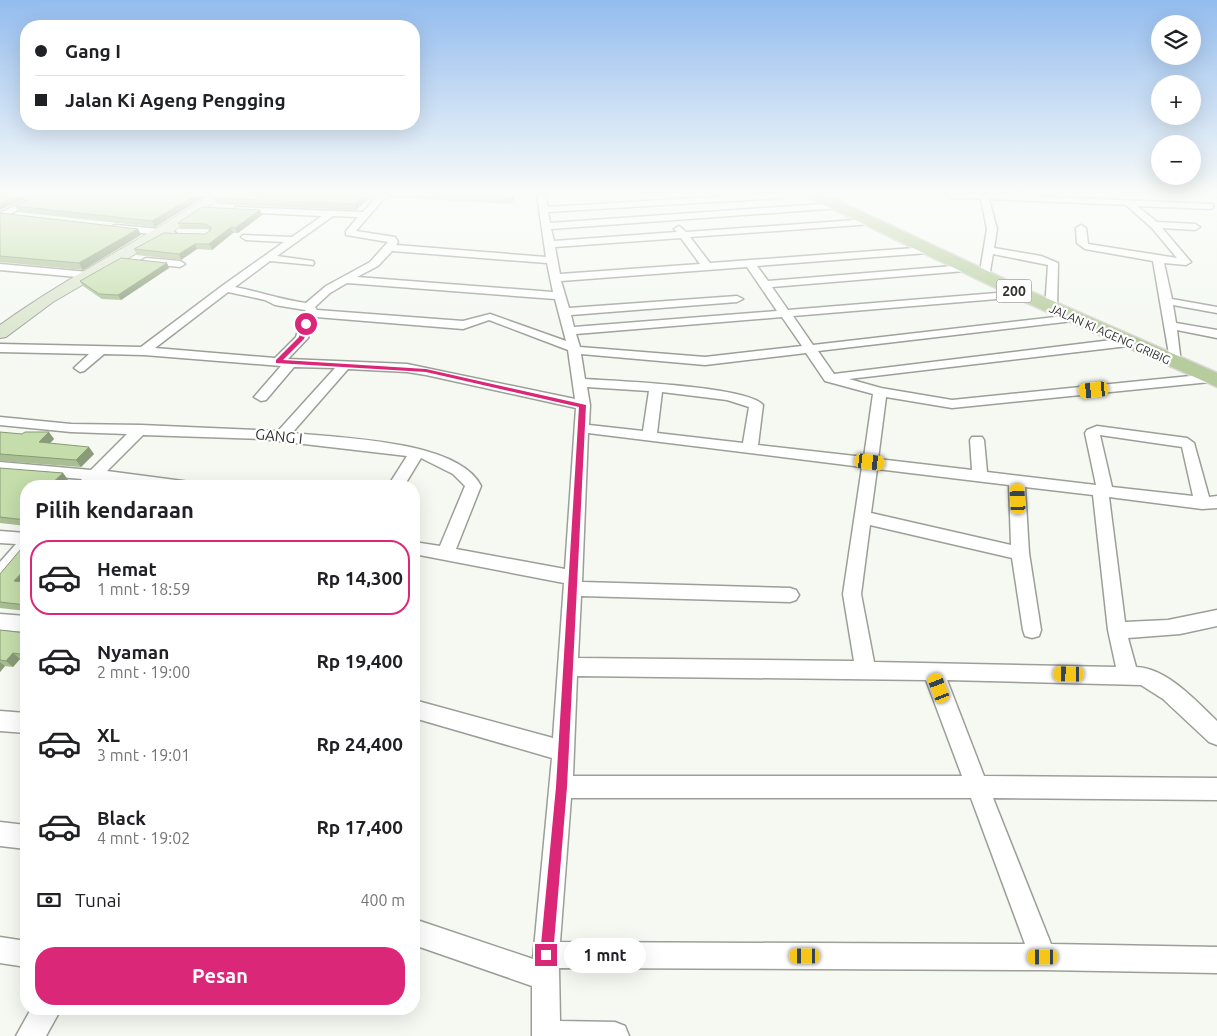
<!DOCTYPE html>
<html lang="id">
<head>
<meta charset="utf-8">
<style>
  :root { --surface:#fff; --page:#f2f2f2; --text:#202124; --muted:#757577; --line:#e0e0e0; --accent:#db2777 }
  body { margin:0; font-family:Ubuntu,sans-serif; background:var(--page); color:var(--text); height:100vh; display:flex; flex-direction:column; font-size:19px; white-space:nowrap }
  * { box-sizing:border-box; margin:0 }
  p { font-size:16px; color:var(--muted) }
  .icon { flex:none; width:28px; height:28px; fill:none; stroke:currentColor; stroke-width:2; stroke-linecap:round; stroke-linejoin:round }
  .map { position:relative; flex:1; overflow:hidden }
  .sheet { position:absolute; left:20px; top:480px; width:400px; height:535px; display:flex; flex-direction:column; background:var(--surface); border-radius:20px; box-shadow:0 5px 20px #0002 }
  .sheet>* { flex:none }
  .guide { position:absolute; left:20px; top:20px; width:400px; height:110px; border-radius:20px; box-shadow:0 5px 20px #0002; display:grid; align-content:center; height:110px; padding:0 15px; background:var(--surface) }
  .fabs { position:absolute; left:1151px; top:15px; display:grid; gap:10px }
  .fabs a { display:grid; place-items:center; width:50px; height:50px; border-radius:50%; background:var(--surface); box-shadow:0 5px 20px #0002; font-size:25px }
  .end { position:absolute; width:22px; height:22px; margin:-11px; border:6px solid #db2777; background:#fff; box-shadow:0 0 0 2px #fff }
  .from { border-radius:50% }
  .bubble { position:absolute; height:35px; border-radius:18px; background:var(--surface); box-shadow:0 5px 20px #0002; font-size:16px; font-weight:700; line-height:35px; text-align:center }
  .car { position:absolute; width:15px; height:30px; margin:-15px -8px; border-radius:6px; box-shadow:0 0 4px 1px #0007; background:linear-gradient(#f5c518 24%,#345 0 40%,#f5c518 0 76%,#345 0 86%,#f5c518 0) }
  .guide b { display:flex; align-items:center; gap:18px; height:48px; font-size:19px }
  .guide b+b { border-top:1px solid var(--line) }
  .guide i { width:12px; height:12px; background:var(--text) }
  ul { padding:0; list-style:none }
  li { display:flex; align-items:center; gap:15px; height:75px; margin:0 10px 8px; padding:0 5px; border:2px solid transparent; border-radius:20px }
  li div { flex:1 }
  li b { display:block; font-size:19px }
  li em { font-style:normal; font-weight:700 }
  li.on { border-color:var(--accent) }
  li>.icon { width:45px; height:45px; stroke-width:1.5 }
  h2 { padding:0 15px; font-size:22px; line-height:60px }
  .pay { display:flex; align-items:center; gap:12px; height:55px; padding:0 15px; font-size:19px }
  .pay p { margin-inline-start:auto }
  .cta { display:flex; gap:10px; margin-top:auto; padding:10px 15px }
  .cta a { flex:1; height:58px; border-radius:20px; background:var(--accent); color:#fff; font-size:20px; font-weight:700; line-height:58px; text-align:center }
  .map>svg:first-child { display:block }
</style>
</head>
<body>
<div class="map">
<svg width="1217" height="1036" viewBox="0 0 1217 1036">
  <rect width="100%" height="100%" fill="#f5f9f2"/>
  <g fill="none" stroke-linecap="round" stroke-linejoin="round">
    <defs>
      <g id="street">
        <polygon points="38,195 48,195 0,219 0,213"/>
        <path d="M378,195h9l-31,36 39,6 3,5 -2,3 150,12 -9,-62h8l3,12 196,-12h42l-4,3 -234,14 2,11 287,-20 3,1v4l-289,21 3,12 123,-9 -3,-3 5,-3 7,6 184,-13 5,3 -2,2 -183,13 20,26 218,-16 5,3 -5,3 -171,13 11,15 197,-16 5,3 -5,3 -193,16 16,23 234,-19 5,3 -5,3 -229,19 20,29 260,-30 6,3 -6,3 -255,30 16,23 294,-36 6,4 -6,4 -279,33 32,9 71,12 258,-26 5,1 1,3 -1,3 -5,1 -258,26 -66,-11 -8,62 94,11 -2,-30 2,-3h10l2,3 3,32 109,13 -11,-52 2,-3 10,-4 90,12 7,5 15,54 8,-1v12l-15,1 -93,-12 16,125 43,-2 49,-10v16l-37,8 -52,4 8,29c31,1 60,34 81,54v24l-8,-3 -46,-43 -22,-14 -194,-5 37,96 233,2v22l-224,-2 58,146 166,3v26l-174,-3 -484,-2 1,53 55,1 10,4 4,10h-97v-50l-118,-41v-26l119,40 19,-201 -138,-40v-18l139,38 11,-155 -150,-29v-12l26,4 25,-60 -12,-12 -32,-16 -17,28h-16l19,-30 -146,-17 -118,-4 -36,36 76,10 5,1 3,4h-48l-45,-5 -5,5h-17l6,-7 -82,-7v-10l91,8 36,-36 -56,-2 -71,-7v-8l71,7 70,1 137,6 57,-63 -41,-1 -28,33 -5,1 -7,-4 27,-31 -137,-11 -40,-1 -20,17 -4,1 -6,-4 15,-14 -89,-2v-8l141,3 81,-61 62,-44 -38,-2 -5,-3 2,-2 49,2 30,-21 -83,-4 -4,-3 1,-2 127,5zM333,216l25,1 -12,14v4l42,7 -18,20 -44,24 -20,17c-24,-3 -46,-11 -71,-16l35,-26 43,4 1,-2 -1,-2 -36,-5zM681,238l19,26 -140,10 -5,-27zM392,251l155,12 6,29 -196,-15 21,-11zM747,267l30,44 -203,16 -3,-12 166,-13 6,-3 -6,-3 -168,12 -8,-27zM347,283l208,16 11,42 -76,-27 -27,7 -146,-11 -2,-3 15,-14zM228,292l37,8 10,5 30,5 2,3 -7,11 -4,13 -21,21 -120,-10zM316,317l147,12 26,-9 79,30 7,49 -168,-35 -119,-5 20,-21 4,-14zM782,317l20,29 -97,11 -125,-10 -4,-13zM806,353l19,28 48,13 -9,63 -106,-12 5,-40c-15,-19 -149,-24 -178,-26l-4,-25 124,11zM348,369l59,3 19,3 150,33 -11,161 -109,-20 25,-63c-22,-46 -143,-48 -189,-53zM587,387l62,4 -6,40 -54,-6 1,-20zM662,392l65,8 22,7 -6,36 -86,-10zM588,433l274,34 -19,127 11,67 -276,-3 3,-62 209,6 6,-2 3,-5 -3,-5 -6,-2 -208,-6zM1100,435l82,12 11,49 -81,-9zM877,469l132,16 2,60 -140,-32zM1025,487l68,8 15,135 8,37 -242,-5 -13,-68 9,-69 142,33 11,72 2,6 7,2 7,-2 2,-6 -12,-77zM577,676l349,4 36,96h-389zM571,798h400l54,146 -465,-2z"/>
        <polygon points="947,195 1007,195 1213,204 1213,208 1210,209 1137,206 1157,222 1195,224 1200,227 1195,230 1162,228 1191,262 1186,265 1164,263 1172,299 1217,307 1217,313 1173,305 1176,323 1217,330 1217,338 1177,330 1181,363 1175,367 1171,366 1153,261 1085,249 1077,243 1076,228 1081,225 1086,228 1088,244 1177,258 1151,227 1126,205 989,199 997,229 994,248 1041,256 1058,263 1057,308 1051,311 1045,308 1048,265 993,254 989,277 984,280 980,279 979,277 987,229 981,199 951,198"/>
        <polygon points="116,225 171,230 176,233 171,236 113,230 113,226"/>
        <polygon points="146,258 180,261 185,264 180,267 142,263 141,261"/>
        <polygon points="0,264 88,272 93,275 88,278 0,270"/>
        <polygon points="0,531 26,533 26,555 6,579 0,581 0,562 16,544 0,543"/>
        <polygon points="0,614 26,616 26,632 0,630"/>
        <polygon points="0,711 26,713 26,733 0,731"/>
        <polygon points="0,822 26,825 26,849 0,846"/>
        <polygon points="0,937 26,941 26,967 0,963"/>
        <polygon points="31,1009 61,1009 46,1036 16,1036"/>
      </g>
      <path id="secondary" d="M211,195h14l-59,41 -113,66 -47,35 -6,1v-13c67,-48 141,-85 211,-130z"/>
      <polygon id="primary" points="808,195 826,195 1028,290 1217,373 1217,387 1016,298 810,198"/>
    </defs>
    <use href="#street" stroke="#9b9f98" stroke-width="3"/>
    <use href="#secondary" stroke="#9b9f98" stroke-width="2"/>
    <use href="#primary" stroke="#d6d6d6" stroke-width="3"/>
    <use href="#street" fill="#fff" fill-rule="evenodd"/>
    <use href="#secondary" fill="#dae6ce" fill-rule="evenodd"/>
    <use href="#primary" fill="#b6cc9c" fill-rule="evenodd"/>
  </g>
  <g fill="#a9be93">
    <polygon points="208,195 155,227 18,212 15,206"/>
    <polygon points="387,195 517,195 511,204 388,197"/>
    <polygon points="371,196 356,210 216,204 213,198"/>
    <polygon points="260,210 262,215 238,233 233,233 212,250 197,249 181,260 137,255 134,249 205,234 210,231 207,229 180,229 178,223"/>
    <polygon points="0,213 138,229 141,235 83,270 0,262"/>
    <polygon points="167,263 169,268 121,300 102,299 83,286 80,281"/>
    <polygon points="0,432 54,439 50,443 94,454 81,467 0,461"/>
    <polygon points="0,468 63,473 68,480 62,486 26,486 26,526 0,523"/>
    <polygon points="0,574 26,582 26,611 0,608"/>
    <polygon points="0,630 26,633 26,660 20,659 13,667 5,666 0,672"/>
  </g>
  <g fill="#899b78">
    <polygon points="18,195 34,195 0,210 0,203"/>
    <polygon points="196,195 208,195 155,227 152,221"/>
    <polygon points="365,195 374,195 371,196 356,210 355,204"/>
    <polygon points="513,195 517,195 511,204 510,198"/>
    <polygon points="260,210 262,215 238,233 235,228"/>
    <polygon points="231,227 233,233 212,250 209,244"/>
    <polygon points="138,229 141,235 83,270 79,263"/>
    <polygon points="195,244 197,249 181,260 179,254"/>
    <polygon points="167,263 169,268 121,300 118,295"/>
    <polygon points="49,432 54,439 44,449 39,442"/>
    <polygon points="89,447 94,454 81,467 76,460"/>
    <polygon points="63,473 68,480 62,486 49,486"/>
    <polygon points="26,568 26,581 21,587 14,581"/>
    <polygon points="13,653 20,659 13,667 6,661"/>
    <polygon points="0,662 5,666 0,672"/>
  </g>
  <g fill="#c4ddab" stroke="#899b78">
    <polygon points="0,195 18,195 0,203"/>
    <polygon points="38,195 196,195 152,221 15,206"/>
    <polygon points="218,195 365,195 355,204 213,198"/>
    <polygon points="446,195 513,195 510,198"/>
    <polygon points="202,207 260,210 235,228 231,227 209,244 195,244 179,254 134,249 164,233 205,234 211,230 211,227 205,224 178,223"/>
    <polygon points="0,213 138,229 79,263 0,256"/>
    <polygon points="121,258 167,263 118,295 99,294 80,281"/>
    <polygon points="0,432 22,434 25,432 49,432 39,442 89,447 76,460 0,454"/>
    <polygon points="0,468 63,473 49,486 26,486 26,520 0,517"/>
    <polygon points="23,543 26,543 26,568 14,581 26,582 26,605 0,602 0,574 21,549"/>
    <polygon points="0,630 26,633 26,655 13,653 6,661 0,660"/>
  </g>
  <linearGradient id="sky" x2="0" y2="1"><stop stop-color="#93bcee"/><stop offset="0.57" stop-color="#fafcf9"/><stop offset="1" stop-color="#fafcf9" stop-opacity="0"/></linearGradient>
  <rect width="1217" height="340" fill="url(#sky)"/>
  <polygon fill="#db2777" points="306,322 309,324 304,339 283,360 426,369 586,405 567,787 553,955 551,960 546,962 542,960 540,955 556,787 579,407 426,372 276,363 276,360 299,337 303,324"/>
  <g text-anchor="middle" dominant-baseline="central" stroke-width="4.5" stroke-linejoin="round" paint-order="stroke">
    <g font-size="12" fill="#323331" stroke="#fff">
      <text transform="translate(1110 334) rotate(24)">JALAN KI AGENG GRIBIG</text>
    </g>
    <rect fill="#fff" stroke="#70706f" stroke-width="1" x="996.5" y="279.5" width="35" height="23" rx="4"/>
    <g font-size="14" font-weight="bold" fill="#323331">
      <text x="1014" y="291">200</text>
    </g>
    <g font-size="15" fill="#323331" stroke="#fff">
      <text transform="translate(279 436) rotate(6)">GANG I</text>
    </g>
  </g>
</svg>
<div class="fabs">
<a><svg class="icon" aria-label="layers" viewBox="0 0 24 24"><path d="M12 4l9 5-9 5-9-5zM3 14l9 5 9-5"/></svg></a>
<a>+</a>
<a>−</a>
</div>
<i class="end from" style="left:306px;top:324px"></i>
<i class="end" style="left:546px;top:955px"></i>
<div class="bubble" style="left:564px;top:938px;width:82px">1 mnt</div>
<i class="car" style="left:1094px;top:390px;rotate:264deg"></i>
<i class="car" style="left:870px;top:462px;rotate:97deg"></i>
<i class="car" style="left:1018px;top:499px;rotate:357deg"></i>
<i class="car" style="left:1069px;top:674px;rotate:271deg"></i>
<i class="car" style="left:939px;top:688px;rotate:339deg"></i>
<i class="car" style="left:805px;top:956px;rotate:270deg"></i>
<i class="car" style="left:1043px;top:957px;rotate:270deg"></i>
<div class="guide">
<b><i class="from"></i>Gang I</b>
<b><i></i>Jalan Ki Ageng Pengging</b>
</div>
<section class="sheet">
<h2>Pilih kendaraan</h2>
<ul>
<li class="on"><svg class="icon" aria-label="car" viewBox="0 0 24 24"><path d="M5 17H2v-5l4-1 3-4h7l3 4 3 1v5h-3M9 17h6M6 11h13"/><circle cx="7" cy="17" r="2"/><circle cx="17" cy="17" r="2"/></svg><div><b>Hemat</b><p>1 mnt · 18:59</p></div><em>Rp 14,300</em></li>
<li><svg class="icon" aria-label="car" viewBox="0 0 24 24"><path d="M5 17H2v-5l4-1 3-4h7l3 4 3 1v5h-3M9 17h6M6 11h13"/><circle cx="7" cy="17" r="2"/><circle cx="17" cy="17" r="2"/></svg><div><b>Nyaman</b><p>2 mnt · 19:00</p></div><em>Rp 19,400</em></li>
<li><svg class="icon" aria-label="car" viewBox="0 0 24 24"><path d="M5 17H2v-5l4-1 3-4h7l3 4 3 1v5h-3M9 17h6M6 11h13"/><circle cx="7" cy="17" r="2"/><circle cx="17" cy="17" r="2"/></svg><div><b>XL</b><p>3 mnt · 19:01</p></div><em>Rp 24,400</em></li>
<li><svg class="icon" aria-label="car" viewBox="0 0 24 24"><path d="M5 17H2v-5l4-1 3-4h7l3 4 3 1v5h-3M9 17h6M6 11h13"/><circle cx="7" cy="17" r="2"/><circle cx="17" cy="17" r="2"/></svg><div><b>Black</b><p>4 mnt · 19:02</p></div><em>Rp 17,400</em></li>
</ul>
<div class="pay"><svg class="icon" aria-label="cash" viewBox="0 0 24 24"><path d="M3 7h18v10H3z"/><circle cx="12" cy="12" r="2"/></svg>Tunai<p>400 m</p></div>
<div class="cta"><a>Pesan</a></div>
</section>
</div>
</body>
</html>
